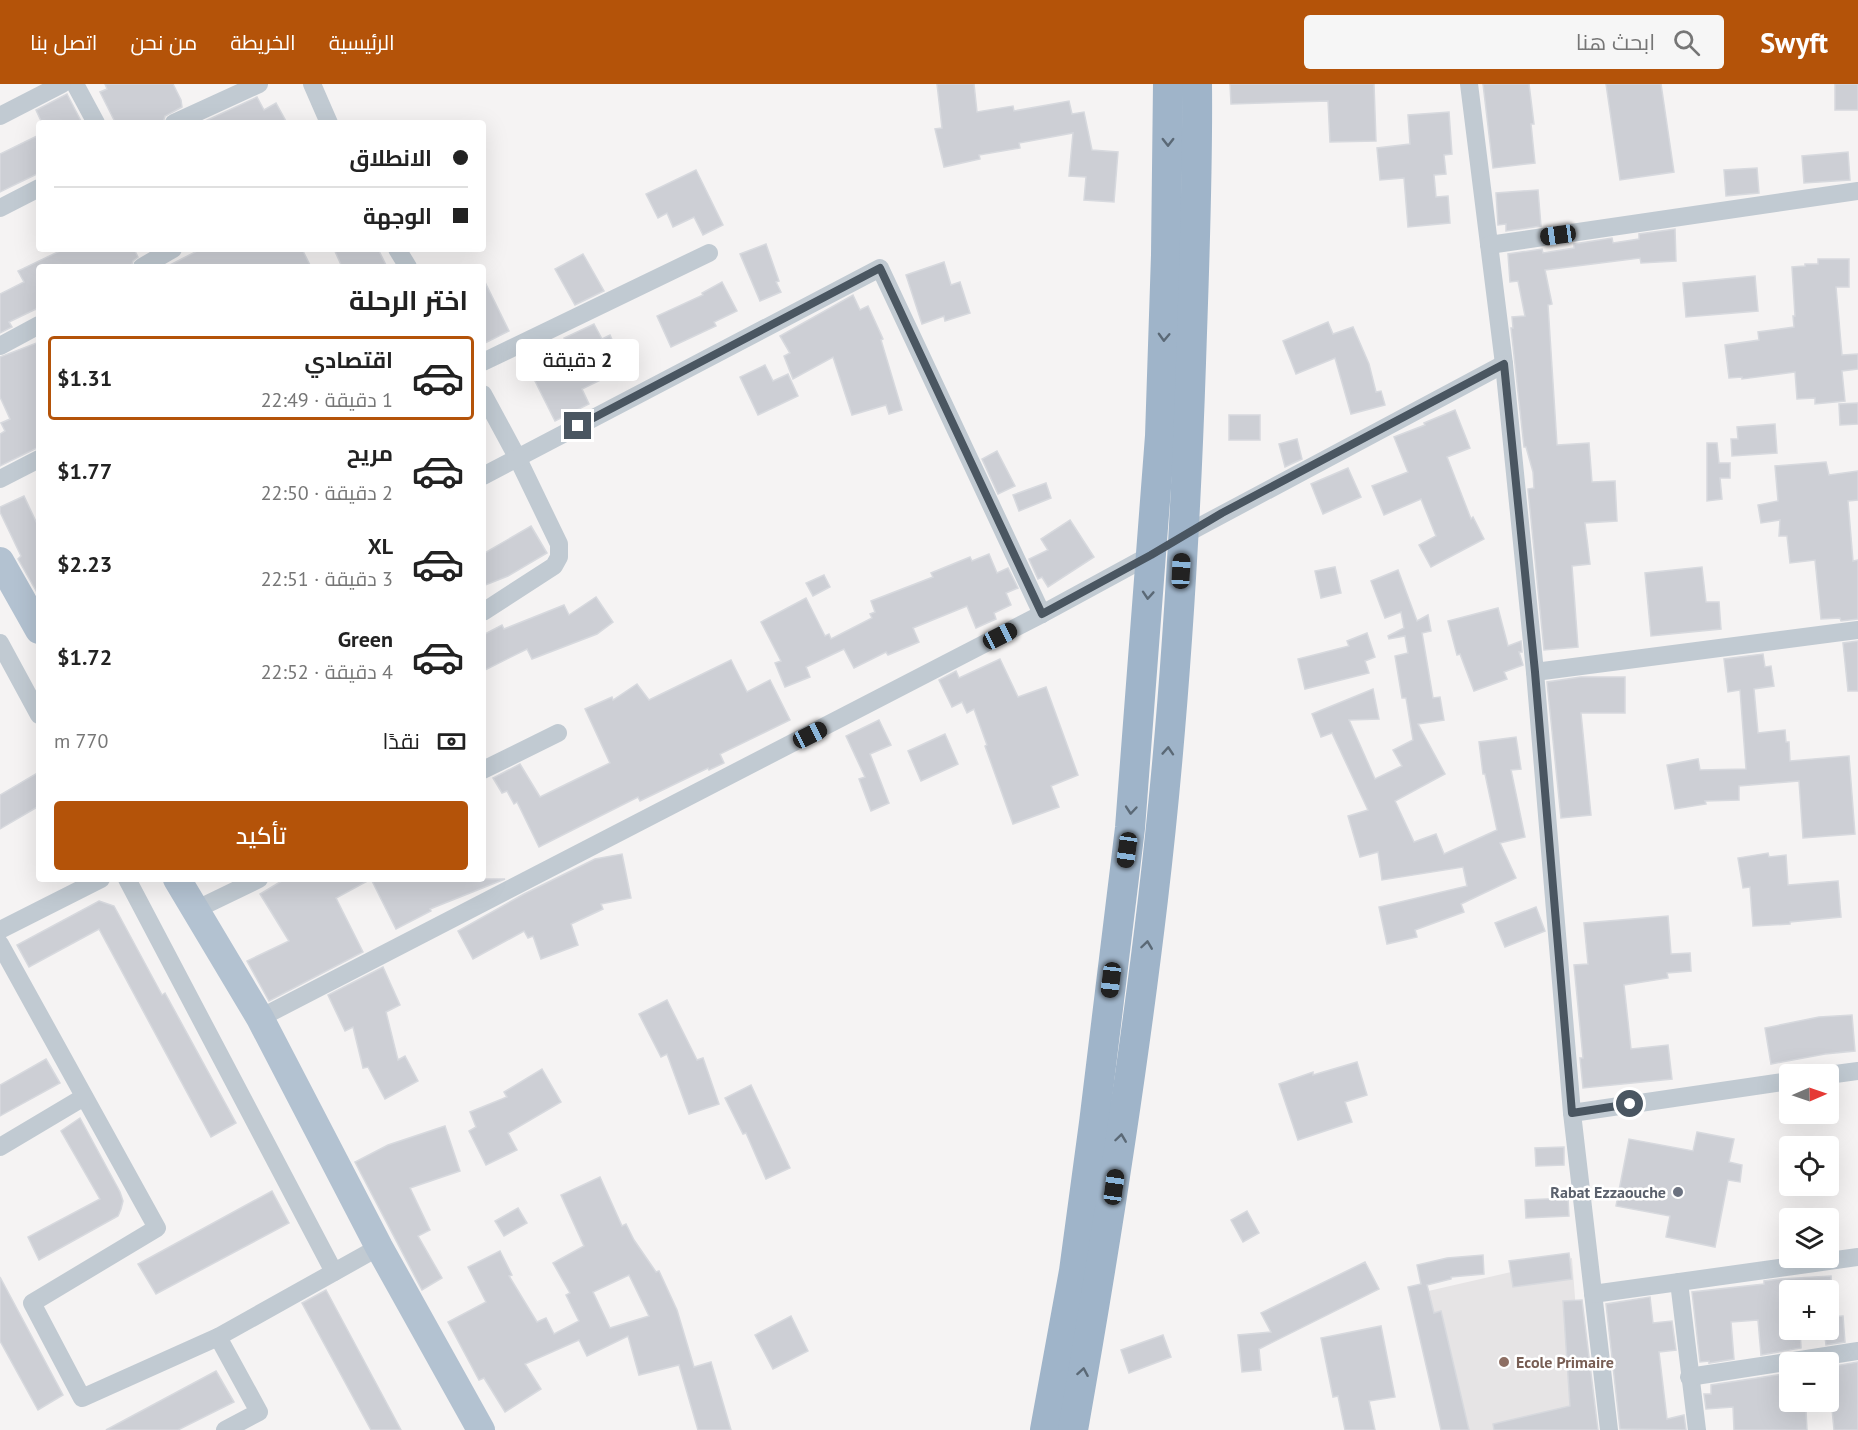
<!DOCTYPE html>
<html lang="ar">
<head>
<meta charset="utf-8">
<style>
  :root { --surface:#fff; --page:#f6f6f6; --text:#222; --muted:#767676; --line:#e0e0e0; --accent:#b45309 }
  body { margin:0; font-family:"PT Sans",Cairo,sans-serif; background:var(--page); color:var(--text); direction:rtl; height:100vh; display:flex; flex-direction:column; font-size:22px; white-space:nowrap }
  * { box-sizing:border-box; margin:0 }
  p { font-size:20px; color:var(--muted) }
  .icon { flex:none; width:33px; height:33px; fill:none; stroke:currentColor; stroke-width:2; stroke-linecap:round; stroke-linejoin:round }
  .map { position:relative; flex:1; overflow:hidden; direction:ltr }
  .sheet { position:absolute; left:36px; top:180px; width:450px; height:618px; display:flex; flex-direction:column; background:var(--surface); border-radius:6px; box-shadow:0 6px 24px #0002; direction:rtl }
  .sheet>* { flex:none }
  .banner { position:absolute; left:36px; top:36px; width:450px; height:132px; border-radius:6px; box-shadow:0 6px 24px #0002; direction:rtl; display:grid; align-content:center; height:132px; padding:0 18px; background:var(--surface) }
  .needle { width:39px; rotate:88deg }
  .controls { position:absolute; left:1779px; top:980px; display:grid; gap:12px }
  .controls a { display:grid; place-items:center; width:60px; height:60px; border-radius:6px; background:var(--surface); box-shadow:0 6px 24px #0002; font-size:30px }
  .end { position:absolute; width:27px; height:27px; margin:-14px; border:8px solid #4a5661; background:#fff; box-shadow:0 0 0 3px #fff }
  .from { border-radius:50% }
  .bubble { position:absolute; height:42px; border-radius:6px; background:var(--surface); box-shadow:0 6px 24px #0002; font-size:20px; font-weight:600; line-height:42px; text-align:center; direction:rtl }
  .car { position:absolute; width:18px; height:36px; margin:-18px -9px; border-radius:8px; box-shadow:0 0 4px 2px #0007; background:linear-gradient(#222 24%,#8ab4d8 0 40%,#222 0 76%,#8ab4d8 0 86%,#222 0) }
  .banner b { display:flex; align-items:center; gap:21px; height:57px; font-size:22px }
  .banner b+b { border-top:2px solid var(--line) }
  .banner i { width:15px; height:15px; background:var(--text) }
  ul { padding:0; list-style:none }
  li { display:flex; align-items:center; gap:18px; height:84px; margin:0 12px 9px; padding:0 6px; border:3px solid transparent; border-radius:6px }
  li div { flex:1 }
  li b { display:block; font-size:22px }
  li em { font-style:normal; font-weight:600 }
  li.selected { border-color:var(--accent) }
  li>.icon { width:54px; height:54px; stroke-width:1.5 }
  h2 { padding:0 18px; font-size:27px; line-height:72px }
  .pay { display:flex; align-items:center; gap:15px; height:66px; padding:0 18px; font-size:22px }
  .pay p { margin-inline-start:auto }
  .action { display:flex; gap:12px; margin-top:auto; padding:12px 18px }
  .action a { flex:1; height:69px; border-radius:6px; background:var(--accent); color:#fff; font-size:24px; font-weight:600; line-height:69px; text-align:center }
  header { display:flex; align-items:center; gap:36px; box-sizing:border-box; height:84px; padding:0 30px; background:var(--accent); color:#fff }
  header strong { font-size:28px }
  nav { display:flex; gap:33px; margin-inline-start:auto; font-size:21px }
  .search { width:420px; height:54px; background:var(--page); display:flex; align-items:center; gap:15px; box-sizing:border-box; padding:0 21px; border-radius:6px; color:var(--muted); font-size:22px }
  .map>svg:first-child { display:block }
</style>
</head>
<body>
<header>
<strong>Swyft</strong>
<div class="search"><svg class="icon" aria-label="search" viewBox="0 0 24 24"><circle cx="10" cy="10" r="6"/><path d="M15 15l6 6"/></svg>ابحث هنا</div>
<nav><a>الرئيسية</a><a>الخريطة</a><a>من نحن</a><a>اتصل بنا</a></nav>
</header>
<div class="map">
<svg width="1858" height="1346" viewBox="0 0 1858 1346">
  <rect width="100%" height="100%" fill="#f5f3f3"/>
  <polygon fill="#e6e4e5" points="1572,1174 1585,1346 1446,1346 1411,1211"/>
  <g fill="#cdcfd5" stroke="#d7d9de" stroke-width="1.5" fill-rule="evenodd">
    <polygon points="105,0 173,0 181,16 182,23 165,32 163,39 127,39 126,37 115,38 100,8 107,5"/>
    <polygon points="937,0 974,0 977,28 1013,22 1014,27 1069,17 1072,30 1084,28 1092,66 1118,68 1114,118 1084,116 1086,93 1069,92 1073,49 1019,59 1020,64 979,71 980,75 944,83 935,45 942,44"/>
    <polygon points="1230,0 1374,0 1376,57 1330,58 1328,17 1231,20"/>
    <polygon points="1483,0 1529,0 1534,40 1531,40 1535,79 1493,84"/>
    <polygon points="1606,0 1661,0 1674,88 1620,96"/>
    <rect x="1835" y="0" width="23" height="26"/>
    <polygon points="67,10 82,39 42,39 36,26"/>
    <polygon points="257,13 264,26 276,19 287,39 201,39"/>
    <polygon points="1449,28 1452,70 1444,71 1446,90 1434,91 1436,113 1448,112 1450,139 1408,143 1404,94 1380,96 1377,64 1410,60 1408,31"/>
    <polygon points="39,51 39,89 0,108 0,70"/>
    <polygon points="1848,68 1850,96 1804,99 1802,72"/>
    <polygon points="1757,84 1759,109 1726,112 1724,86"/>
    <polygon points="696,86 723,141 703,151 694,133 673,143 667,129 658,134 646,110"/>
    <polygon points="1538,106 1541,142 1506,147 1506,140 1498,141 1496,109"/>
    <polygon points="1675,145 1676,177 1641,179 1640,174 1545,186 1552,220 1548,221 1557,361 1589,359 1592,398 1615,397 1617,437 1585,439 1590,480 1572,482 1578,563 1544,566 1528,405 1534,404 1533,388 1526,363 1524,363 1511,244 1513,244 1512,233 1525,232 1518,197 1510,198 1508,170 1542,165 1543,169 1574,164 1574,160 1612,154 1613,159 1639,155 1639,150"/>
    <polygon points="766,160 779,197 776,198 781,208 760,217 740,170"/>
    <polygon points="64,165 134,165 138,173 133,177 131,183 39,183 39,230 36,225 9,238 12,243 0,249 0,210 24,198 18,187"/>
    <polygon points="201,165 302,165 311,183 166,183"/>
    <polygon points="334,165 378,165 387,183 342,183"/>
    <polygon points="583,170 604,207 575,221 555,185"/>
    <polygon points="1818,175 1849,175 1849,203 1836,203 1842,271 1858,270 1858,285 1842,287 1845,317 1815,320 1815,314 1797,315 1795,288 1742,295 1742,293 1729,294 1725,261 1759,256 1758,248 1794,243 1793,232 1795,232 1792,183 1805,182 1805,180 1818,180"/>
    <polygon points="944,178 951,201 960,198 970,229 945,237 944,232 922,240 906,191"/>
    <polygon points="1755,192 1758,227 1686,233 1683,199"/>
    <polygon points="483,194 509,247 483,260"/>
    <polygon points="722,198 737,227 714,238 716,242 671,263 657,232 703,211 702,209"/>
    <polygon points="853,211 860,226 868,222 883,255 881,256 902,326 889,330 886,321 852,331 833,273 793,295 784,272 790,269 780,252"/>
    <polygon points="1328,238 1333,250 1353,243 1369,280 1376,308 1381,307 1385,321 1351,330 1335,274 1296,290 1283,257"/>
    <polygon points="594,240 602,255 610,251 617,267 609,270 617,288 582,305 589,320 555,337 531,289 571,269 564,254"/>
    <polygon points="39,258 39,363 0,382 0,350 5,347 1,339 10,335 0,313 0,273"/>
    <polygon points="765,281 773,297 788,290 798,312 758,331 740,293"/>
    <polygon points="1858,319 1858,340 1840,341 1839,320"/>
    <polygon points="1455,326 1470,364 1447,373 1471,435 1473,433 1484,455 1431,483 1419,461 1436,452 1421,415 1384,431 1372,402 1408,388 1394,353 1425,341 1424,339"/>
    <rect x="1229" y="331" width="31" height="25"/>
    <polygon points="1775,340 1777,369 1732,372 1731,355 1738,355 1737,343"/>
    <polygon points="1297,355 1302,375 1285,383 1279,360"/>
    <polygon points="1707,359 1717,359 1719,379 1730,379 1730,394 1720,394 1722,415 1707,417"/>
    <polygon points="997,367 1015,402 998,410 982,375"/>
    <polygon points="1826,378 1829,391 1858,387 1858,416 1848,417 1853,477 1858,476 1858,535 1841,537 1840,534 1821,535 1815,476 1790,479 1787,452 1779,452 1780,436 1761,439 1758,421 1778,417 1775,382"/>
    <polygon points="1348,384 1361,413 1323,430 1311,400"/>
    <polygon points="1046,399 1051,414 1019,427 1013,411"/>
    <polygon points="24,412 39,444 39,512 18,475 21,472 0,428 0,423"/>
    <polygon points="1070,436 1094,473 1048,503 1042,493 1038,495 1029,475 1048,466 1041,455"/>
    <polygon points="531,442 547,469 508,492 483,502 483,470"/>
    <polygon points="989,470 997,489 1008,484 1018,504 1006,509 1011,521 994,529 996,535 976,544 967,522 913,544 919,558 888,571 886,568 854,584 844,565 806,583 810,593 785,603 775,579 781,577 761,538 806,514 825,552 829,550 831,555 872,534 870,530 875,528 871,517 933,493 931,489 970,473 972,477"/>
    <polygon points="1335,483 1341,509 1321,514 1315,487"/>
    <polygon points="1702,483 1706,518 1719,518 1721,545 1651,552 1645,489"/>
    <polygon points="1398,486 1417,537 1428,531 1431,547 1422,549 1433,614 1440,613 1444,636 1418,640 1445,690 1395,717 1414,758 1436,750 1444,770 1497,746 1485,690 1483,690 1479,658 1516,653 1521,685 1511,686 1525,753 1500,759 1516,794 1461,820 1464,828 1415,846 1417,853 1387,860 1379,823 1467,802 1463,783 1382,796 1378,768 1360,773 1348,732 1368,726 1332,649 1321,653 1312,630 1373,605 1379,635 1349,636 1375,695 1402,682 1393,666 1413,656 1406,614 1402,614 1395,572 1408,569 1405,552 1389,555 1388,552 1404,544 1401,528 1385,534 1371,497"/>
    <polygon points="824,491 830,503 813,512 806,499"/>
    <polygon points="596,513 613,538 597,550 532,575 527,565 483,587 483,551 502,541 504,545 564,521 569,531"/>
    <polygon points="1498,524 1508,562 1521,557 1522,568 1519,568 1523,581 1504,588 1507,595 1474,607 1460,570 1457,571 1448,537"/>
    <polygon points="1367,549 1375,573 1365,577 1369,589 1305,605 1298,575 1349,562 1347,557"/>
    <polygon points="1858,557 1858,607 1848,607 1843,559"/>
    <polygon points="1763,570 1765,583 1771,582 1774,602 1754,605 1758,649 1785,646 1786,658 1789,658 1790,677 1849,672 1855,750 1803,754 1799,697 1739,702 1739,716 1705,717 1706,720 1675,725 1667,681 1698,675 1700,686 1746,685 1740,606 1728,608 1724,575"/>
    <polygon points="1000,575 1018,613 1046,603 1078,691 1051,702 1059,723 1013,740 985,662 987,661 974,625 967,629 962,618 952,623 939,596 956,587 959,594"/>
    <polygon points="731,576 747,608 770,596 790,636 720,670 724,679 709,686 708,684 640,717 638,713 539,763 517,718 514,720 507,707 502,709 493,694 520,680 540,713 585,691 610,679 585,625 612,613 613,616 637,600 649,616"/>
    <polygon points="1581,593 1625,593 1625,629 1581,629 1591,731 1561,734 1547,598"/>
    <polygon points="879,636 891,661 870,670 889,719 871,727 859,695 865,693 846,652"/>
    <polygon points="945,650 958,680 921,697 908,667"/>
    <polygon points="39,688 39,722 0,745 0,711"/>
    <polygon points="1768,769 1769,773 1786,771 1788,801 1838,797 1841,833 1790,838 1790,840 1753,842 1750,803 1743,804 1738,774"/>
    <polygon points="622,770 631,814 601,820 603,825 571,840 578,861 541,875 533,852 528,854 524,847 473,875 458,847 524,810 595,775"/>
    <polygon points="285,795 505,795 430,825 431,827 396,845 371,795 336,814 363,868 269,917 247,877 289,857 260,810"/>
    <polygon points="99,817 114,822 162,911 165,909 236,1039 211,1053 99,845 29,883 17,861"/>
    <polygon points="1536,823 1545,847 1505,863 1495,839"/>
    <polygon points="1668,832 1671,870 1690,869 1691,887 1667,889 1668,894 1624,901 1631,965 1668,961 1672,995 1583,1004 1580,974 1583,974 1574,881 1588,880 1584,839"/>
    <polygon points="383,883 400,921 386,928 398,976 405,972 418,997 385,1015 368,983 363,984 353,943 345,947 328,911"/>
    <polygon points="667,916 697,976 703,974 719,1020 689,1030 667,970 661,973 639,930"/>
    <polygon points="1852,931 1855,967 1825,970 1771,980 1765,944 1819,933"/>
    <polygon points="46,975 60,999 0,1032 0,1001"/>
    <polygon points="1357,978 1367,1011 1345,1018 1352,1038 1298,1056 1279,1000 1313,988 1313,991"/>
    <polygon points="542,985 561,1018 508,1049 517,1066 486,1081 469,1047 476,1043 470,1028 507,1013 504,1008"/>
    <polygon points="751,1001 790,1084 766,1095 746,1049 743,1050 725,1014"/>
    <polygon points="80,1034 120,1108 123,1117 121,1125 118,1132 39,1176 28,1153 100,1115 61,1047"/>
    <polygon points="445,1042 460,1087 410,1104 430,1146 418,1152 442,1194 422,1206 355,1078 388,1061"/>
    <polygon points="1697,1048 1734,1055 1729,1078 1742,1081 1740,1098 1728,1096 1715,1163 1666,1153 1670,1132 1616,1122 1629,1055 1693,1067"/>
    <polygon points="1564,1063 1564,1081 1536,1082 1535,1064"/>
    <path d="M600,1093l22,49 4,-2 8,16 22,32 3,-1 18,39 17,57 17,-5 20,68h-33l-19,-65 -40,10 -11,-39 -41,20 -8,-16 -54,24 16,25 -36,23 -21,-34 -5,2 -31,-58 38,-20 -18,-35 32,-16 12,24 -3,1 28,46 9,-4 8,16 25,-13 -13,-26 4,-2 -17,-30 31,-17 -23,-51zM629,1191l20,41 -39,12 -17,-36z"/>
    <polygon points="272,1107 289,1139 156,1210 138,1180"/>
    <polygon points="1568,1114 1569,1132 1526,1134 1525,1116"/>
    <polygon points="518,1124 527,1139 504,1152 495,1137"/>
    <polygon points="1247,1127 1259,1149 1243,1158 1231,1136"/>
    <polygon points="1569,1169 1572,1195 1513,1203 1509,1177"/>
    <polygon points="1483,1171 1484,1190 1451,1193 1451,1195 1427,1201 1434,1229 1441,1227 1469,1346 1441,1346 1408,1203 1421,1200 1417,1181 1447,1174"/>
    <polygon points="1365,1178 1379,1205 1259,1265 1261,1286 1242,1288 1238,1251 1271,1248 1261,1229"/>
    <polygon points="1831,1192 1832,1206 1790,1206 1790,1245 1800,1245 1801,1264 1761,1271 1758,1236 1731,1238 1734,1275 1709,1279 1709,1277 1700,1278 1692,1208 1764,1200 1764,1197 1780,1195"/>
    <polygon points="0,1193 63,1311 38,1326 0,1257"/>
    <polygon points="326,1206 401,1346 371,1346 302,1219"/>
    <polygon points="1650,1213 1653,1239 1672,1237 1676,1266 1659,1268 1667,1335 1684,1331 1686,1346 1620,1345 1606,1220"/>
    <polygon points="1582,1216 1598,1346 1494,1346 1493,1340 1570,1322 1563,1217"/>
    <polygon points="791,1232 808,1267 773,1285 755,1251"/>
    <polygon points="1843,1232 1845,1258 1826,1261 1824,1245 1828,1245 1828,1233"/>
    <polygon points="1381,1242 1395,1313 1369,1317 1375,1346 1345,1346 1338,1312 1333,1313 1321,1254"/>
    <polygon points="1163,1251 1171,1273 1129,1289 1121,1266"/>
    <polygon points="1858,1278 1858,1346 1834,1346 1828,1283"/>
    <polygon points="216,1287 234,1318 178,1346 106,1346"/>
    <polygon points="1790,1289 1790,1327 1806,1326 1807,1346 1734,1346 1733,1323 1706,1325 1704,1310 1711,1310 1711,1301"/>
  </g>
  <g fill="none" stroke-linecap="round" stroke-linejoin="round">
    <g stroke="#c1cad2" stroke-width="18">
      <polyline points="75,0 96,39"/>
      <polyline points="312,0 329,39"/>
      <polyline points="1469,0 1504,280 1535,588 1572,1029 1609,1346"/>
      <polyline points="0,32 62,0"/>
      <polyline points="174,39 259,0"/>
      <polyline points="0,124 39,104"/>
      <polyline points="1489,161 1858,107"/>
      <polyline points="397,165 408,183"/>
      <polyline points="142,183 173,165"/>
      <polyline points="0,262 39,241"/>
      <polyline points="483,278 709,169"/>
      <polyline points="483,310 517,373 559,460 559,473 554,482 483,528"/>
      <polyline points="483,392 880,184 1042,530"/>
      <polyline points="0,395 39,375"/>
      <polyline points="1180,453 1504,280"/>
      <polyline points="0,559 39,631"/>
      <polyline points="1535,588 1858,546"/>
      <polyline points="483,686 558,649"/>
      <polyline points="127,795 334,1188"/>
      <polyline points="195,826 259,795"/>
      <polyline points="0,846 101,795"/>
      <polyline points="0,860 157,1144 32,1219 82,1314 218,1253"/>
      <polyline points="260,934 1042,530 1156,468"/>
      <polyline points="1828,991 1858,987"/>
      <polyline points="1572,1029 1790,997"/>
      <polyline points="0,1063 84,1013"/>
      <polyline points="1679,1198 1697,1346"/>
      <polyline points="1593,1210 1858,1173"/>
      <polyline points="1689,1293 1858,1267"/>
      <polyline points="225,1346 259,1328 218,1253 379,1163"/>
    </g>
    <g stroke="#b3c2d1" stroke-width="28">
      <polyline points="0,477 39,546"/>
      <polyline points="177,795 260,934 379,1163 481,1346"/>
    </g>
    <g stroke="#9fb4c9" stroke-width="30">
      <polyline points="1045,1346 1074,1187 1094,1039 1130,744 1160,352 1166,171 1168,0"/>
      <path d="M1073,1346c31,-176 59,-353 80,-531 21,-178 32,-357 38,-536 3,-93 7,-186 6,-279"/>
    </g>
  </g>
  <defs><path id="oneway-chevron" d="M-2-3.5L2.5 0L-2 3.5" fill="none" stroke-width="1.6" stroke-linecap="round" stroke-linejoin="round" transform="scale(1.5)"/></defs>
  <g stroke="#5b6976">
    <use href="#oneway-chevron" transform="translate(1168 58) rotate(90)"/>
    <use href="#oneway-chevron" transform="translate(1164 253) rotate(92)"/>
    <use href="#oneway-chevron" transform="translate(1148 511) rotate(94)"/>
    <use href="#oneway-chevron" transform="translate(1168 667) rotate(-86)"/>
    <use href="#oneway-chevron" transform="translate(1131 726) rotate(95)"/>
    <use href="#oneway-chevron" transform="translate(1147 861) rotate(-82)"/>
    <use href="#oneway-chevron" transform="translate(1121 1054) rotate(-82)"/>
    <use href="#oneway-chevron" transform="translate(1083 1288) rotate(-80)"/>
  </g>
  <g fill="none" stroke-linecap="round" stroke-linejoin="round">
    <polyline stroke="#4a5661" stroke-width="8" points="578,342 880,184 1042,530 1151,471 1222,429 1504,280 1535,588 1572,1029 1630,1020"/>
  </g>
  <circle fill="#6b7280" stroke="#fff" stroke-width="2" cx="1678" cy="1108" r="6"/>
  <circle fill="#8d6e63" stroke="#fff" stroke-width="2" cx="1504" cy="1278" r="6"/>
  <g text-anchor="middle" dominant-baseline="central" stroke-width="5" stroke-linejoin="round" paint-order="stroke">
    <g font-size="16" font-weight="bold" fill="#5b616d" stroke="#fff" text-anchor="end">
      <text x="1666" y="1108">Rabat Ezzaouche</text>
    </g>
    <g font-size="16" font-weight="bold" fill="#785e54" stroke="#fff" text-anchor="start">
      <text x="1516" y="1278">Ecole Primaire</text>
    </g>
  </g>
</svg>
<div class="controls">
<a><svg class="needle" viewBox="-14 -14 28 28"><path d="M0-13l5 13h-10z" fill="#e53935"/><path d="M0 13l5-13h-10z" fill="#767676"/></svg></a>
<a><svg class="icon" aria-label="locate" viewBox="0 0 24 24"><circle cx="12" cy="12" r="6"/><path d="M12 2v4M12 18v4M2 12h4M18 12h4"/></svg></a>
<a><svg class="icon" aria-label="layers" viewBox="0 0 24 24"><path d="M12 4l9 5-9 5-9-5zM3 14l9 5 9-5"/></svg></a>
<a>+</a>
<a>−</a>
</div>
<i class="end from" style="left:1630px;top:1020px"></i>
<i class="end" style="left:578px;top:342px"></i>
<div class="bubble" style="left:516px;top:255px;width:123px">2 دقيقة</div>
<i class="car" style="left:1558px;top:151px;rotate:262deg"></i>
<i class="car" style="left:1181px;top:487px;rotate:3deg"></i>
<i class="car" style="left:1000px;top:552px;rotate:63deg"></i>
<i class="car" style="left:810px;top:651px;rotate:63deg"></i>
<i class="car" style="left:1127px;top:766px;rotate:188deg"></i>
<i class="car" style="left:1111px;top:896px;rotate:187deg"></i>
<i class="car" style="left:1114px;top:1103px;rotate:8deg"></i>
<div class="banner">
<b><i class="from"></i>الانطلاق</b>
<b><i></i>الوجهة</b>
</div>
<section class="sheet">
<h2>اختر الرحلة</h2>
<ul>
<li class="selected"><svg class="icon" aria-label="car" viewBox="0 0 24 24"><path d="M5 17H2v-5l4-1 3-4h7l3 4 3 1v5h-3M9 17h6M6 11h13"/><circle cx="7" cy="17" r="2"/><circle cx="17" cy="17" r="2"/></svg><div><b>اقتصادي</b><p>1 دقيقة · 22:49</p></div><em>$1.31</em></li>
<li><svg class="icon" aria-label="car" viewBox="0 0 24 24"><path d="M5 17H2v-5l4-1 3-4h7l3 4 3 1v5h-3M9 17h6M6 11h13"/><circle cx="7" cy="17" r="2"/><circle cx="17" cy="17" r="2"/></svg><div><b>مريح</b><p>2 دقيقة · 22:50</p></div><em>$1.77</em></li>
<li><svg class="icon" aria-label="car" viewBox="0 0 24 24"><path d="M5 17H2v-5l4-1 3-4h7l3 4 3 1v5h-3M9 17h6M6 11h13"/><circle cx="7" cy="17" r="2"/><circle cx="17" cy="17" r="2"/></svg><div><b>XL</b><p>3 دقيقة · 22:51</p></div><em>$2.23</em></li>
<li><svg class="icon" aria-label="car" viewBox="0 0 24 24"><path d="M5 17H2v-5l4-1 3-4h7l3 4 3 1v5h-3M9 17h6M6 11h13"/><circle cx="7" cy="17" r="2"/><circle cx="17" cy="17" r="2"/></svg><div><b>Green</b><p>4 دقيقة · 22:52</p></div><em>$1.72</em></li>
</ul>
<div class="pay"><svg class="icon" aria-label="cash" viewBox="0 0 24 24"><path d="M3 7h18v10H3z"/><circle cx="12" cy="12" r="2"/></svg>نقدًا<p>770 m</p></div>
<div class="action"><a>تأكيد</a></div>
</section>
</div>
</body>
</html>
